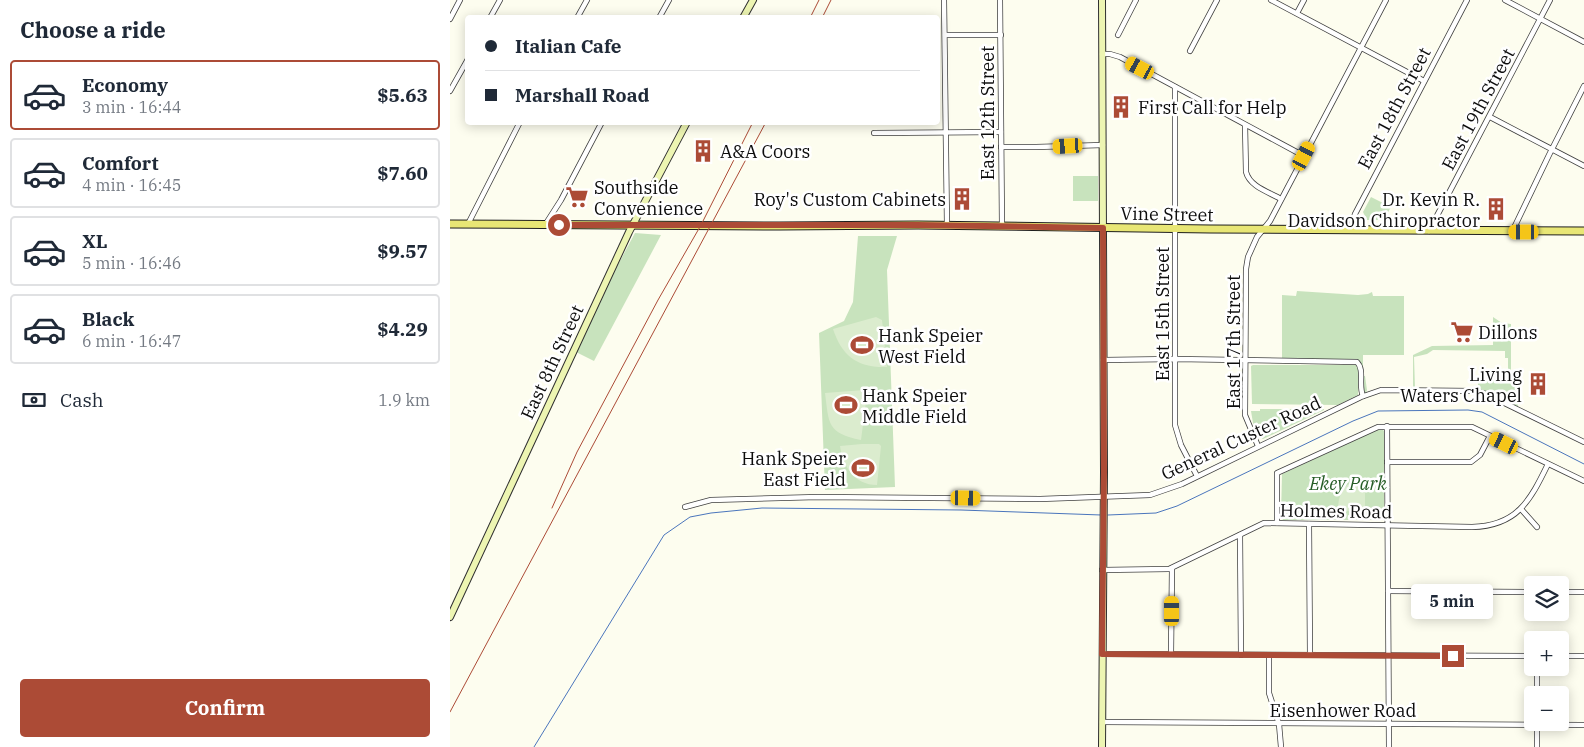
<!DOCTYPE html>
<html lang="en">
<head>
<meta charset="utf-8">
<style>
  :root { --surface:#fff; --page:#f2f2f3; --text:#1f2937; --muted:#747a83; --line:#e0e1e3; --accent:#ac4b36 }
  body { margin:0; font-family:"IBM Plex Serif",serif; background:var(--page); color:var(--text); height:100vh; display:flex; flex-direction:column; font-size:19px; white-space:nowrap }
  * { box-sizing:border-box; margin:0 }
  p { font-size:16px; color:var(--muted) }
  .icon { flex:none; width:28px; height:28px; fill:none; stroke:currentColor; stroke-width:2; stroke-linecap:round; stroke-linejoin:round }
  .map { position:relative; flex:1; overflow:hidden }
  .details { display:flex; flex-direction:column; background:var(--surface); width:450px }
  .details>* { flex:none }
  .top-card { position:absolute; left:15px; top:15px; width:475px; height:110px; border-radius:5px; box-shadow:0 2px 12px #0003; display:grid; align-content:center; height:110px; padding:0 20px; background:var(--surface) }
  .fabs { position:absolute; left:1074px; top:576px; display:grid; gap:10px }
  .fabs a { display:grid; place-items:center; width:45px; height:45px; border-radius:5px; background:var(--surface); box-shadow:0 2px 12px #0003; font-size:25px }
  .end { position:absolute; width:22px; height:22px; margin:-11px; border:6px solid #ac4b36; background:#fff; box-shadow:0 0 0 2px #fff }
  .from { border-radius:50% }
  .bubble { position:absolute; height:35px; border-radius:5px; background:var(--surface); box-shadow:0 2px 12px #0003; font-size:16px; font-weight:700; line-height:35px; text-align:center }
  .car { position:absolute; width:15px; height:30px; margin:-15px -8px; border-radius:6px; box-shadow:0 0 4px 1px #0007; background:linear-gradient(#f5c518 24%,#345 0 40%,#f5c518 0 76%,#345 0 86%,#f5c518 0) }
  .top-card b { display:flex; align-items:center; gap:18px; height:48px; font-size:19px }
  .top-card b+b { border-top:1px solid var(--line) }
  .top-card i { width:12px; height:12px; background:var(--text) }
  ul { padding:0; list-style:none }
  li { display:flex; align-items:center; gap:15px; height:70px; margin:0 10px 8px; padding:0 10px; border:2px solid var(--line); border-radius:5px }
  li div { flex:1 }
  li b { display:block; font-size:19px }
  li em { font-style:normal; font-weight:700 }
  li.current { border-color:var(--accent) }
  li>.icon { width:45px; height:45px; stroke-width:1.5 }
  h2 { padding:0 20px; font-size:22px; line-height:60px }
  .pay { display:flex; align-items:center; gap:12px; height:55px; padding:0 20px; font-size:19px }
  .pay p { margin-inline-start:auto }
  .action { display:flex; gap:10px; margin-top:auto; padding:10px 20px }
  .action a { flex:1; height:58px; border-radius:5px; background:var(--accent); color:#fff; font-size:20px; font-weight:700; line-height:58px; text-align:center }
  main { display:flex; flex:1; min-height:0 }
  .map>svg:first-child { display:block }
</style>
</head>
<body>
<main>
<section class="details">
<h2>Choose a ride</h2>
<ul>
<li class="current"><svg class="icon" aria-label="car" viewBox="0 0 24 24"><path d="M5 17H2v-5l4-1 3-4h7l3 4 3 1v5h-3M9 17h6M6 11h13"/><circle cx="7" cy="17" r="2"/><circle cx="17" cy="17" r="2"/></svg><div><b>Economy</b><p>3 min · 16:44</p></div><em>$5.63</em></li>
<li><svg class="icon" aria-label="car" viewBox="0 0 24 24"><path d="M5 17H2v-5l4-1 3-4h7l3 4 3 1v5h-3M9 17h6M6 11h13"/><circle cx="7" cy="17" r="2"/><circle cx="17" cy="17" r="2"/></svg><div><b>Comfort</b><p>4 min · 16:45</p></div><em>$7.60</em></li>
<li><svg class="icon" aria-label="car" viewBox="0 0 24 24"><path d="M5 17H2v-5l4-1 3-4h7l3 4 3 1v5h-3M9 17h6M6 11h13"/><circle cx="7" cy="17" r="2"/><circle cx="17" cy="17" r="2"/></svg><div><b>XL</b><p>5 min · 16:46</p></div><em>$9.57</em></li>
<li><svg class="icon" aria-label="car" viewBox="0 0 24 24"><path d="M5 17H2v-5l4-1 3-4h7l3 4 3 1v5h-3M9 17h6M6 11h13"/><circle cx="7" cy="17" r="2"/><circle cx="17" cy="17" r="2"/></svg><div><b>Black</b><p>6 min · 16:47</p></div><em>$4.29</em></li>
</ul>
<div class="pay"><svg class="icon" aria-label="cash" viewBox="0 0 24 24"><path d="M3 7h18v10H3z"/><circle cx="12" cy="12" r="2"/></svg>Cash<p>1.9 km</p></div>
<div class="action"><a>Confirm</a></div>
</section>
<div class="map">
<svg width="1134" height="747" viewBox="0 0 1134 747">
  <rect width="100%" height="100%" fill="#fdfdef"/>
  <g fill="#c8e3bd">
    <rect x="623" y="176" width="25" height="25"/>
    <polygon points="921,197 941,207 937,214 937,220 917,220 913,212"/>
    <polygon points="185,233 211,235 144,361 122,350"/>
    <polygon points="408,236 447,236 437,270 445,487 375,490 369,333 394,321 403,302"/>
    <polygon points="847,291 908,295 918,294 922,292 923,296 954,296 954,355 913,355 913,376 915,376 917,390 916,394 913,396 909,363 832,361 832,295 846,296"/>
    <polygon points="1043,317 1052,323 1061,324 1061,383 1068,385 1068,408 1037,392 1028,389 1028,378 1044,379 1044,381 1058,381 1058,358 1055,358 1055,351 983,350 977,354 964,357 965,387 963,388 963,355 982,346 1043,345"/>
    <polygon points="803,365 907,365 909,367 908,395 888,405 802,404 801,366"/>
    <polygon points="810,409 874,409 874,410 813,439 810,437 803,423 801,411 810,411"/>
    <polygon points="931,428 934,431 934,516 931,520 833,520 831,516 832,474"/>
  </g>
  <g fill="#dbecce">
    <path d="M426,317l6,3 5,47c-30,1 -45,-11 -54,-38z"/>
    <path d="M414,390l3,4 -6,46c-34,-7 -32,-16 -36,-47z"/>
    <path d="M412,444h17l2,2 -4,39c-23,0 -34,-19 -37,-39z"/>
    <path d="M908,480l7,2v28l-3,2 -24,-2c0,-15 5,-26 20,-30z"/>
  </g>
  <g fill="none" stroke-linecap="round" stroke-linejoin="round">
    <g stroke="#4a75bc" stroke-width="1">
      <polyline points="658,515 706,513 727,506 903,421 928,411 1018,410 1032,412 1134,464"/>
      <polyline points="84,747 214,535 240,517 261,513 312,508 511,510 651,515"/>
    </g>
    <defs>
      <g id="street">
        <polyline points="494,0 497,225"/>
        <polyline points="550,0 552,226"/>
        <polyline points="821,0 974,81"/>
        <polyline points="1055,0 1134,42"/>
        <polyline points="847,13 854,0"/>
        <polyline points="40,18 50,0"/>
        <polyline points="127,18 137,0"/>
        <polyline points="209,18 219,0"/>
        <polyline points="0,19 10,0"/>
        <polyline points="495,35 551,35"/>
        <polyline points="668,35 686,0"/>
        <polyline points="740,51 767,0"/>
        <polyline points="652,54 660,54 670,57 854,156"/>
        <polyline points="725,87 725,425 731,445 747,476"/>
        <polyline points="0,91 18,59"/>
        <polyline points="1040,117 1134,166"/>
        <path d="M795,125l1,47c4,15 23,20 35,27"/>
        <polyline points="424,133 551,132"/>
        <polyline points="551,147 586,147 653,145"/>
        <polyline points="18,224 70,122"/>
        <polyline points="95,225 111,200 152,122"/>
        <polyline points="900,230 905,214 1017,0"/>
        <polyline points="1063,230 1099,155 1134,86"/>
        <polyline points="979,231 1100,0"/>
        <path d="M653,360l72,-1 182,3c8,8 1,23 6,34"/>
        <polyline points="937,426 939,747"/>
        <polyline points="808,446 795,415 796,269 798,257 807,237 820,221 936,0"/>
        <polyline points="937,462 1021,462 1030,455 1040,436"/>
        <polyline points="235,507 261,500 368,497 590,499 700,495 732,484 911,397 931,390 1024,391 1036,394 1134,442"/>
        <polyline points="1071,509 1087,527"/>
        <polyline points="827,523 827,473 928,427 1022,427 1134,481"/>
        <polyline points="859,524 860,655"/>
        <polyline points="790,535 791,655"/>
        <path d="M652,570l67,-1 95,-46 208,4c45,-1 58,-26 76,-63"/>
        <polyline points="938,591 1082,592"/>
        <polyline points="1110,592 1134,592"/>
        <polyline points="652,654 1082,656"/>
        <polyline points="721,654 722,568"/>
        <polyline points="819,655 819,693 829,724 831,747"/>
        <polyline points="1110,656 1134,656"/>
        <polyline points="1087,668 1087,695"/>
        <polyline points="652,722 1134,725"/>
        <polyline points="1087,723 1087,747"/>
      </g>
      <g id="secondary">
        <polyline points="652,0 654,472 652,747"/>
        <polyline points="293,18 303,0"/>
        <polyline points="0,617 179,232 237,122"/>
      </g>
      <polyline id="primary" points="0,224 329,226 468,225 760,229 1134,231"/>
    </defs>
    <use href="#street" stroke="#404040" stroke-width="6"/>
    <use href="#secondary" stroke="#2f2f2f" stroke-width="8"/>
    <use href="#primary" stroke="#1e1e1e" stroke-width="9"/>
    <use href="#street" stroke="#fff" stroke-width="4.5"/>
    <use href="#secondary" stroke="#edf5b2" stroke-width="6"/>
    <use href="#primary" stroke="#e8e675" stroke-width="7"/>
    <g stroke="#ac4b36" stroke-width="1">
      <polyline points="360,18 369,0"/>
      <polyline points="372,18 381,0"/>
      <polyline points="102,508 127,452 208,300 251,225 303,122"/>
      <polyline points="0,712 316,122"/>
    </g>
  </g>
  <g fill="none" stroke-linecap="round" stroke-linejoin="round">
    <polyline stroke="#ac4b36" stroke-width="6" points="109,225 468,225 653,228 654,472 652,654 1003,656"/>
  </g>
  <defs>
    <symbol id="building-bare" viewBox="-9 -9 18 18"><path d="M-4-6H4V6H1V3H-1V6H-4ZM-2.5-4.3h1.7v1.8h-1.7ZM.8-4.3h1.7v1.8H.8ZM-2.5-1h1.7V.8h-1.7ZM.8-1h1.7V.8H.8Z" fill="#ac4b36" stroke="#fff" stroke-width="2.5" paint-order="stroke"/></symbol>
    <symbol id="supermarket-bare" viewBox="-9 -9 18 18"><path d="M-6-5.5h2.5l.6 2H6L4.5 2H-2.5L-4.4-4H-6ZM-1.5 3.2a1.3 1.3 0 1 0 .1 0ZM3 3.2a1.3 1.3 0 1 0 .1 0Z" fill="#ac4b36" stroke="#fff" stroke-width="2.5" paint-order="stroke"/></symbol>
    <symbol id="stadium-bare" viewBox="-9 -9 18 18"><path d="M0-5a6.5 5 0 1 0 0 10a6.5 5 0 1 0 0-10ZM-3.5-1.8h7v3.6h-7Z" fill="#ac4b36" stroke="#fff" stroke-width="2.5" paint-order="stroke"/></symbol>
  </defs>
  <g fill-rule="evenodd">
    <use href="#building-bare" x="655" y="91" width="32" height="32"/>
    <use href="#building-bare" x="237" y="135" width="32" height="32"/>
    <use href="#supermarket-bare" x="111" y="181" width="32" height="32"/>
    <use href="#building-bare" x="496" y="183" width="32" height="32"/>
    <use href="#building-bare" x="1030" y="193" width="32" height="32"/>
    <use href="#supermarket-bare" x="996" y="316" width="32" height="32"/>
    <use href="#stadium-bare" x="396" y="329" width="32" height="32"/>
    <use href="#building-bare" x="1072" y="368" width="32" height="32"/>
    <use href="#stadium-bare" x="380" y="389" width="32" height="32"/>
    <use href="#stadium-bare" x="397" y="452" width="32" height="32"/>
  </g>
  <g text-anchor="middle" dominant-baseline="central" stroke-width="5" stroke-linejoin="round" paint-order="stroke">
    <g font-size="18" fill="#0d0d0d" stroke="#fff" text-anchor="start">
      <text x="688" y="107">First Call for Help</text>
      <text x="270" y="151">A&amp;A Coors</text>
      <text x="144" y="187">Southside<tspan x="144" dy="21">Convenience</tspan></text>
      <text x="496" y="199" text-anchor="end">Roy's Custom Cabinets</text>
      <text x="1030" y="199" text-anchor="end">Dr. Kevin R.<tspan x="1030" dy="21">Davidson Chiropractor</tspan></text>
      <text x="1028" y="332">Dillons</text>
      <text x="428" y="335">Hank Speier<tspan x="428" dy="21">West Field</tspan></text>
      <text x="1072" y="374" text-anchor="end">Living<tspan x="1072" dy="21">Waters Chapel</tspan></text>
      <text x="412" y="395">Hank Speier<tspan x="412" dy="21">Middle Field</tspan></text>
      <text x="396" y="458" text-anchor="end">Hank Speier<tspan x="396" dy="21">East Field</tspan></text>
    </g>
    <g font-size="18" fill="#0d0d0d" stroke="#fff">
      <text transform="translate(944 108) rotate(-62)">East 18th Street</text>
      <text transform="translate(1028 109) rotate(-62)">East 19th Street</text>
      <text transform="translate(537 113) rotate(-90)">East 12th Street</text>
      <text transform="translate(717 214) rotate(1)">Vine Street</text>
      <text transform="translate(712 314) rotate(-90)">East 15th Street</text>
      <text transform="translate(783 342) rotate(-90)">East 17th Street</text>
      <text transform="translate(102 362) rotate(-65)">East 8th Street</text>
      <text transform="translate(791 438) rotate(-25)">General Custer Road</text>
      <text transform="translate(886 511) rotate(1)">Holmes Road</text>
      <text x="893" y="710">Eisenhower Road</text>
    </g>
    <g font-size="18" font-style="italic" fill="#265d26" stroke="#fff">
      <text x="898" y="483">Ekey Park</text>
    </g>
  </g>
</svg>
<div class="fabs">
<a><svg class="icon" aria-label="layers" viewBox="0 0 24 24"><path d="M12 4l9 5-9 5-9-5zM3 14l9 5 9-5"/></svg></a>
<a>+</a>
<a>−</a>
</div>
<i class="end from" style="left:109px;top:225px"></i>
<i class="end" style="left:1003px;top:656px"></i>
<div class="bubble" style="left:961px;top:584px;width:82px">5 min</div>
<i class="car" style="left:690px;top:68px;rotate:298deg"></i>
<i class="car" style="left:618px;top:146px;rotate:267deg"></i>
<i class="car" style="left:854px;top:156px;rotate:28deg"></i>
<i class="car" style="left:1074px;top:232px;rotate:270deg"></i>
<i class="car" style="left:1054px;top:443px;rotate:296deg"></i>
<i class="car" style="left:516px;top:498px;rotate:91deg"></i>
<i class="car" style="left:722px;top:611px;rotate:0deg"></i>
<div class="top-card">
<b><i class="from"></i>Italian Cafe</b>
<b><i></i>Marshall Road</b>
</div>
</div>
</main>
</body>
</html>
